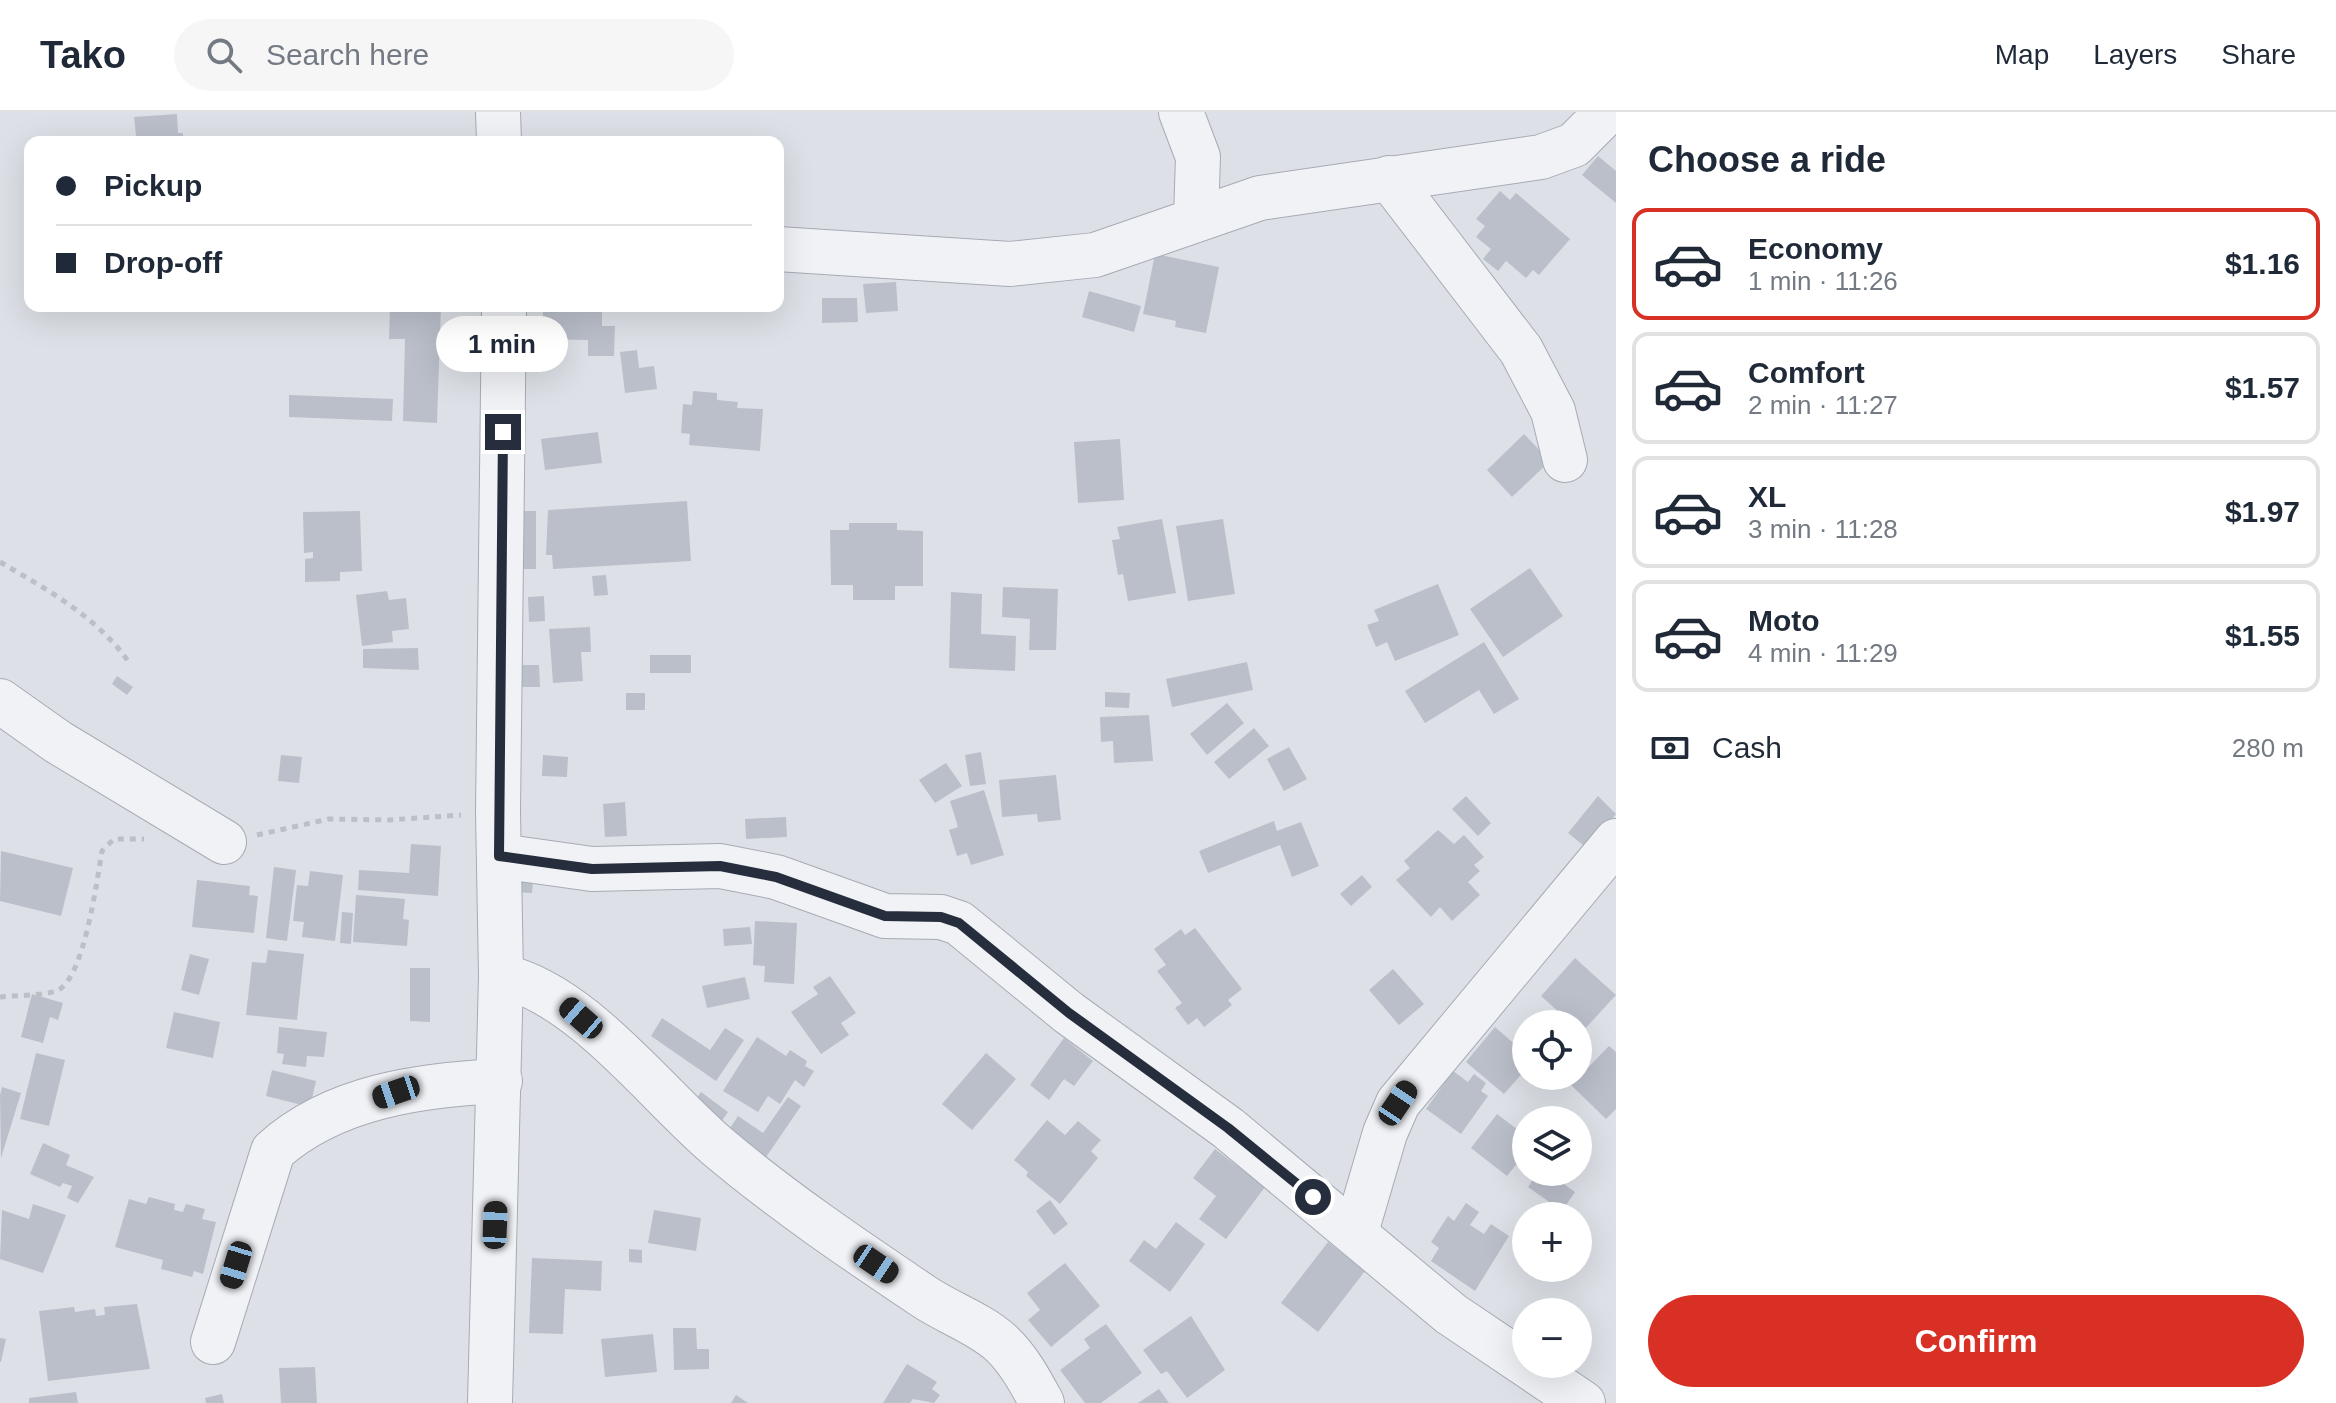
<!DOCTYPE html>
<html lang="en">
<head>
<meta charset="utf-8">
<style>
  :root { --surface:#fff; --page:#f6f6f7; --text:#1f2937; --muted:#747a83; --line:#e0e1e3; --accent:#d93025 }
  body { margin:0; font-family:Arial,sans-serif; background:var(--page); color:var(--text); height:100vh; display:flex; flex-direction:column; font-size:30px; white-space:nowrap }
  * { box-sizing:border-box; margin:0 }
  p { font-size:26px; color:var(--muted) }
  .icon { flex:none; width:44px; height:44px; fill:none; stroke:currentColor; stroke-width:2; stroke-linecap:round; stroke-linejoin:round }
  .map { position:relative; flex:1; overflow:hidden }
  .details { display:flex; flex-direction:column; background:var(--surface); width:720px }
  .details>* { flex:none }
  .guide { position:absolute; left:24px; top:24px; width:760px; height:176px; border-radius:16px; box-shadow:0 8px 32px #0002; display:grid; align-content:center; height:176px; padding:0 32px; background:var(--surface) }
  .controls { position:absolute; left:1512px; top:898px; display:grid; gap:16px }
  .controls a { display:grid; place-items:center; width:80px; height:80px; border-radius:50%; background:var(--surface); box-shadow:0 8px 32px #0002; font-size:40px }
  .end { position:absolute; width:36px; height:36px; margin:-18px; border:10px solid #262e3e; background:#fff; box-shadow:0 0 0 4px #fff }
  .from { border-radius:50% }
  .bubble { position:absolute; height:56px; border-radius:28px; background:var(--surface); box-shadow:0 8px 32px #0002; font-size:26px; font-weight:700; line-height:56px; text-align:center }
  .car { position:absolute; width:24px; height:48px; margin:-24px -12px; border-radius:10px; box-shadow:0 0 6px 2px #0007; background:linear-gradient(#222 24%,#8ab4d8 0 40%,#222 0 76%,#8ab4d8 0 86%,#222 0) }
  .guide b { display:flex; align-items:center; gap:28px; height:76px; font-size:30px }
  .guide b+b { border-top:2px solid var(--line) }
  .guide i { width:20px; height:20px; background:var(--text) }
  ul { padding:0; list-style:none }
  li { display:flex; align-items:center; gap:24px; height:112px; margin:0 16px 12px; padding:0 16px; border:4px solid var(--line); border-radius:16px }
  li div { flex:1 }
  li b { display:block; font-size:30px }
  li em { font-style:normal; font-weight:700 }
  li.selected { border-color:var(--accent) }
  li>.icon { width:72px; height:72px; stroke-width:1.5 }
  h2 { padding:0 32px; font-size:36px; line-height:96px }
  .pay { display:flex; align-items:center; gap:20px; height:88px; padding:0 32px; font-size:30px }
  .pay p { margin-inline-start:auto }
  .button { display:flex; gap:16px; margin-top:auto; padding:16px 32px }
  .button a { flex:1; height:92px; border-radius:48px; background:var(--accent); color:#fff; font-size:32px; font-weight:700; line-height:92px; text-align:center }
  header { display:flex; align-items:center; gap:48px; box-sizing:border-box; height:112px; padding:0 40px; background:var(--surface); border-bottom:2px solid var(--line) }
  header strong { font-size:38px }
  nav { display:flex; gap:44px; margin-inline-start:auto; font-size:28px }
  .search { width:560px; height:72px; background:var(--page); display:flex; align-items:center; gap:20px; box-sizing:border-box; padding:0 28px; border-radius:44px; color:var(--muted); font-size:30px }
  main { display:flex; flex:1; min-height:0 }
  .map>svg:first-child { display:block }
</style>
</head>
<body>
<header>
<strong>Tako</strong>
<div class="search"><svg class="icon" aria-label="search" viewBox="0 0 24 24"><circle cx="10" cy="10" r="6"/><path d="M15 15l6 6"/></svg>Search here</div>
<nav><a>Map</a><a>Layers</a><a>Share</a></nav>
</header>
<main>
<div class="map">
<svg width="1616" height="1291" viewBox="0 0 1616 1291">
  <rect width="100%" height="100%" fill="#dde1e7"/>
  <g fill="#babfca">
    <polygon points="177,2 178,21 183,21 183,30 118,30 117,26 136,24 134,5"/>
    <polygon points="1598,44 1616,59 1616,91 1582,63"/>
    <polygon points="1500,79 1510,88 1516,81 1570,127 1539,163 1533,158 1526,166 1506,149 1498,159 1483,147 1491,137 1476,125 1485,114 1476,107"/>
    <polygon points="1155,142 1219,155 1206,221 1175,215 1176,209 1143,202"/>
    <polygon points="896,170 898,199 866,201 863,172"/>
    <polygon points="1089,179 1141,194 1134,220 1082,205"/>
    <polygon points="822,186 857,186 858,210 822,211"/>
    <polygon points="390,194 441,194 437,311 403,309 405,227 389,227"/>
    <polygon points="543,194 602,194 602,214 615,214 614,244 588,244 588,228 543,227"/>
    <polygon points="637,238 639,256 654,254 657,277 625,281 620,240"/>
    <polygon points="693,279 717,281 717,288 738,290 737,296 763,297 760,339 689,333 690,322 681,321 683,292 692,293"/>
    <polygon points="289,283 393,287 392,309 289,305"/>
    <polygon points="598,320 602,351 545,358 541,327"/>
    <polygon points="1524,322 1550,349 1512,385 1487,358"/>
    <polygon points="1120,327 1124,388 1078,391 1074,330"/>
    <polygon points="687,389 691,449 553,457 552,443 546,443 548,398"/>
    <polygon points="360,399 362,459 340,460 340,469 305,470 305,447 313,446 313,440 304,441 303,400"/>
    <rect x="515" y="399" width="21" height="58"/>
    <polygon points="1162,407 1176,481 1128,489 1123,462 1118,463 1112,428 1120,427 1117,415"/>
    <polygon points="1223,407 1235,482 1188,489 1176,414"/>
    <polygon points="849,411 897,411 897,418 923,419 923,474 895,474 895,488 853,488 853,473 831,473 830,418 849,418"/>
    <polygon points="1530,456 1563,504 1503,545 1470,497"/>
    <polygon points="606,463 608,483 594,484 592,464"/>
    <polygon points="1438,472 1459,523 1395,549 1387,530 1376,535 1367,513 1379,509 1374,498"/>
    <polygon points="1003,475 1058,477 1056,538 1029,538 1030,507 1002,505"/>
    <polygon points="387,479 389,488 406,486 409,517 392,519 393,530 362,534 356,483"/>
    <polygon points="951,480 982,482 981,522 1016,524 1015,559 949,556"/>
    <polygon points="544,484 545,509 529,510 528,485"/>
    <polygon points="590,515 591,540 581,540 583,569 553,571 549,517"/>
    <polygon points="1484,530 1519,587 1494,602 1479,578 1425,611 1405,579"/>
    <polygon points="418,536 419,558 363,556 363,537"/>
    <rect x="650" y="543" width="41" height="18"/>
    <polygon points="1247,550 1253,578 1172,595 1166,567"/>
    <polygon points="521,553 539,553 540,575 522,575"/>
    <polygon points="117,564 133,575 127,583 112,572"/>
    <polygon points="1105,580 1130,581 1129,596 1105,595"/>
    <rect x="626" y="581" width="19" height="17"/>
    <polygon points="1227,591 1244,611 1207,643 1190,622"/>
    <polygon points="1149,603 1153,649 1114,651 1113,629 1101,630 1100,605"/>
    <polygon points="1254,616 1269,634 1229,667 1214,650"/>
    <polygon points="1289,635 1307,667 1284,679 1267,647"/>
    <polygon points="981,640 986,672 970,674 965,643"/>
    <polygon points="281,643 302,645 299,671 278,669"/>
    <polygon points="543,643 568,645 567,665 542,664"/>
    <polygon points="946,651 962,674 935,691 919,668"/>
    <polygon points="1056,663 1061,708 1038,710 1037,702 1002,705 999,668"/>
    <polygon points="984,678 1004,743 971,753 967,741 957,744 949,718 958,715 950,689"/>
    <polygon points="1466,684 1491,711 1478,724 1452,697"/>
    <polygon points="1598,684 1616,702 1588,737 1568,721"/>
    <polygon points="625,690 627,724 605,725 603,692"/>
    <polygon points="786,705 787,725 746,727 745,707"/>
    <polygon points="1274,709 1277,719 1301,710 1319,754 1292,765 1280,733 1208,761 1199,739"/>
    <polygon points="1438,718 1454,732 1464,723 1484,745 1474,753 1480,759 1468,770 1480,783 1452,809 1440,795 1431,805 1396,768 1410,756 1404,749"/>
    <polygon points="411,732 441,734 438,784 358,778 359,758 409,761"/>
    <polygon points="1,739 73,756 61,804 0,789"/>
    <polygon points="274,755 296,758 287,829 266,826"/>
    <polygon points="310,759 343,763 335,829 302,825 304,810 293,809 297,773 308,774"/>
    <polygon points="1362,763 1372,775 1351,794 1340,782"/>
    <polygon points="516,766 533,768 532,781 515,780"/>
    <polygon points="197,768 250,774 249,783 258,784 254,821 192,815"/>
    <polygon points="356,783 405,787 403,807 409,808 407,834 353,830"/>
    <polygon points="342,800 353,801 351,832 340,831"/>
    <polygon points="755,809 797,811 794,872 764,870 765,854 753,853"/>
    <polygon points="750,815 752,832 724,834 723,817"/>
    <polygon points="1195,816 1242,877 1228,888 1232,893 1204,915 1197,906 1188,913 1175,896 1182,891 1157,859 1166,853 1154,837 1181,817 1185,823"/>
    <polygon points="268,838 304,842 297,908 246,903 252,850 266,851"/>
    <polygon points="190,842 209,847 199,883 181,878"/>
    <polygon points="1575,846 1616,883 1582,920 1578,912 1572,912 1541,884"/>
    <polygon points="410,856 430,856 430,910 410,909"/>
    <polygon points="1393,857 1424,892 1399,913 1369,878"/>
    <polygon points="830,864 856,901 841,911 849,923 821,942 791,900 818,882 813,875"/>
    <polygon points="745,865 750,887 707,896 702,874"/>
    <polygon points="32,882 63,891 58,908 50,905 43,931 21,925"/>
    <polygon points="174,900 220,910 213,946 166,936"/>
    <polygon points="662,906 710,938 725,916 744,928 716,969 651,924"/>
    <polygon points="279,915 327,920 324,945 307,944 306,955 282,952 284,942 277,941"/>
    <polygon points="1495,915 1526,942 1526,957 1504,982 1466,950"/>
    <polygon points="757,925 786,944 790,938 807,949 805,954 814,959 804,975 795,968 780,992 768,984 758,1000 723,979"/>
    <polygon points="1064,926 1093,949 1074,974 1064,967 1049,988 1030,973"/>
    <polygon points="1609,934 1616,940 1616,997 1606,1007 1571,973"/>
    <polygon points="36,941 65,948 49,1014 20,1007"/>
    <polygon points="986,941 1016,967 972,1018 942,992"/>
    <polygon points="272,958 316,969 310,995 266,984"/>
    <polygon points="1453,959 1468,970 1474,962 1486,971 1481,979 1488,984 1461,1022 1426,997"/>
    <polygon points="2,975 21,981 1,1046 0,983"/>
    <polygon points="701,980 728,1000 715,1018 687,999"/>
    <polygon points="788,985 801,994 762,1051 724,1025 738,1004 763,1021"/>
    <polygon points="1497,1002 1526,1024 1526,1040 1507,1064 1471,1036"/>
    <polygon points="1047,1008 1065,1023 1078,1009 1101,1028 1091,1039 1098,1046 1060,1092 1026,1064 1028,1060 1014,1048"/>
    <polygon points="43,1031 70,1043 66,1053 94,1065 78,1091 67,1086 72,1074 63,1071 60,1075 30,1062"/>
    <polygon points="1215,1037 1265,1075 1226,1127 1199,1107 1216,1084 1193,1066"/>
    <polygon points="1538,1060 1547,1060 1575,1080 1562,1099 1528,1075"/>
    <polygon points="149,1085 175,1092 174,1098 183,1100 186,1092 205,1097 202,1107 216,1110 203,1162 194,1159 192,1165 161,1157 163,1148 115,1135 129,1087 146,1092"/>
    <polygon points="1050,1088 1068,1112 1054,1123 1036,1099"/>
    <polygon points="1466,1091 1479,1100 1470,1113 1484,1122 1491,1112 1509,1124 1475,1179 1431,1149 1439,1136 1431,1130 1448,1104 1454,1109"/>
    <polygon points="33,1092 66,1103 43,1161 0,1147 2,1098 29,1107"/>
    <polygon points="654,1098 701,1106 696,1139 648,1131"/>
    <polygon points="1176,1110 1205,1132 1170,1180 1129,1149 1144,1128 1156,1137"/>
    <polygon points="1328,1130 1365,1159 1318,1220 1281,1191"/>
    <polygon points="629,1137 642,1138 642,1151 629,1150"/>
    <polygon points="532,1146 602,1149 601,1179 565,1177 563,1222 529,1221"/>
    <polygon points="1065,1151 1100,1194 1051,1235 1028,1208 1040,1198 1027,1181"/>
    <polygon points="137,1192 150,1257 48,1269 39,1199 74,1195 75,1200 95,1197 96,1204 105,1203 104,1195"/>
    <polygon points="1191,1204 1225,1258 1187,1286 1167,1259 1161,1262 1143,1238"/>
    <polygon points="1106,1212 1142,1261 1101,1291 1085,1291 1060,1258 1090,1236 1084,1227"/>
    <polygon points="673,1216 696,1216 697,1237 709,1237 709,1257 674,1258"/>
    <polygon points="653,1222 657,1260 605,1265 601,1227"/>
    <polygon points="0,1226 6,1227 1,1250 0,1250"/>
    <polygon points="907,1252 937,1270 932,1277 940,1283 934,1291 913,1287 910,1291 883,1291"/>
    <polygon points="315,1255 317,1291 281,1291 279,1256"/>
    <polygon points="1159,1277 1169,1291 1138,1291"/>
    <polygon points="76,1280 78,1291 29,1291 29,1286"/>
    <polygon points="222,1282 224,1291 206,1291 205,1286"/>
    <polygon points="736,1283 748,1291 731,1291"/>
  </g>
  <g fill="none" stroke-linecap="round" stroke-linejoin="round">
    <defs>
      <g id="minor">
        <polyline points="498,0 499,30"/>
        <polyline points="1181,0 1198,45 1196,106"/>
        <polyline points="1389,66 1521,238 1553,299 1565,348"/>
        <polyline points="778,137 1010,152 1095,143 1260,86 1541,45 1574,33 1607,0"/>
        <polyline points="0,589 58,630 224,730"/>
        <polyline points="499,744 592,757 720,754 776,765 885,804 941,805 959,811 1069,901 1228,1016 1451,1202 1583,1291"/>
        <path d="M501,864c81,18 153,116 216,170 65,55 136,103 206,150 25,17 56,27 78,47 18,17 29,38 41,60"/>
        <polyline points="1356,1120 1385,1021 1398,991 1616,729"/>
        <path d="M213,1230l60,-191c61,-55 148,-66 227,-70"/>
        <polyline points="490,1291 501,864 498,700 504,194"/>
      </g>
    </defs>
    <use href="#minor" stroke="#a6abb4" stroke-width="46"/>
    <g stroke="#bbbfc6" stroke-width="5" stroke-dasharray="6 6" stroke-linecap="butt">
      <path d="M0,450c46,27 96,54 128,99"/>
      <polyline points="257,723 329,707 389,708 461,703"/>
      <path d="M0,885c17,-2 40,-1 56,-6 28,-9 41,-112 46,-140l12,-12h30"/>
    </g>
    <use href="#minor" stroke="#f0f2f6" stroke-width="44"/>
  </g>
  <g fill="none" stroke-linecap="round" stroke-linejoin="round">
    <polyline stroke="#262e3e" stroke-width="10" points="503,320 499,744 592,757 720,754 776,765 885,804 941,805 959,811 1069,901 1228,1016 1313,1085"/>
  </g>
</svg>
<div class="controls">
<a><svg class="icon" aria-label="locate" viewBox="0 0 24 24"><circle cx="12" cy="12" r="6"/><path d="M12 2v4M12 18v4M2 12h4M18 12h4"/></svg></a>
<a><svg class="icon" aria-label="layers" viewBox="0 0 24 24"><path d="M12 4l9 5-9 5-9-5zM3 14l9 5 9-5"/></svg></a>
<a>+</a>
<a>−</a>
</div>
<i class="end from" style="left:1313px;top:1085px"></i>
<i class="end" style="left:503px;top:320px"></i>
<div class="bubble" style="left:436px;top:204px;width:132px">1 min</div>
<i class="car" style="left:581px;top:906px;rotate:311deg"></i>
<i class="car" style="left:396px;top:980px;rotate:251deg"></i>
<i class="car" style="left:1398px;top:991px;rotate:34deg"></i>
<i class="car" style="left:495px;top:1113px;rotate:2deg"></i>
<i class="car" style="left:876px;top:1152px;rotate:124deg"></i>
<i class="car" style="left:236px;top:1153px;rotate:197deg"></i>
<div class="guide">
<b><i class="from"></i>Pickup</b>
<b><i></i>Drop-off</b>
</div>
</div>
<section class="details">
<h2>Choose a ride</h2>
<ul>
<li class="selected"><svg class="icon" aria-label="car" viewBox="0 0 24 24"><path d="M5 17H2v-5l4-1 3-4h7l3 4 3 1v5h-3M9 17h6M6 11h13"/><circle cx="7" cy="17" r="2"/><circle cx="17" cy="17" r="2"/></svg><div><b>Economy</b><p>1 min · 11:26</p></div><em>$1.16</em></li>
<li><svg class="icon" aria-label="car" viewBox="0 0 24 24"><path d="M5 17H2v-5l4-1 3-4h7l3 4 3 1v5h-3M9 17h6M6 11h13"/><circle cx="7" cy="17" r="2"/><circle cx="17" cy="17" r="2"/></svg><div><b>Comfort</b><p>2 min · 11:27</p></div><em>$1.57</em></li>
<li><svg class="icon" aria-label="car" viewBox="0 0 24 24"><path d="M5 17H2v-5l4-1 3-4h7l3 4 3 1v5h-3M9 17h6M6 11h13"/><circle cx="7" cy="17" r="2"/><circle cx="17" cy="17" r="2"/></svg><div><b>XL</b><p>3 min · 11:28</p></div><em>$1.97</em></li>
<li><svg class="icon" aria-label="car" viewBox="0 0 24 24"><path d="M5 17H2v-5l4-1 3-4h7l3 4 3 1v5h-3M9 17h6M6 11h13"/><circle cx="7" cy="17" r="2"/><circle cx="17" cy="17" r="2"/></svg><div><b>Moto</b><p>4 min · 11:29</p></div><em>$1.55</em></li>
</ul>
<div class="pay"><svg class="icon" aria-label="cash" viewBox="0 0 24 24"><path d="M3 7h18v10H3z"/><circle cx="12" cy="12" r="2"/></svg>Cash<p>280 m</p></div>
<div class="button"><a>Confirm</a></div>
</section>
</main>
</body>
</html>
